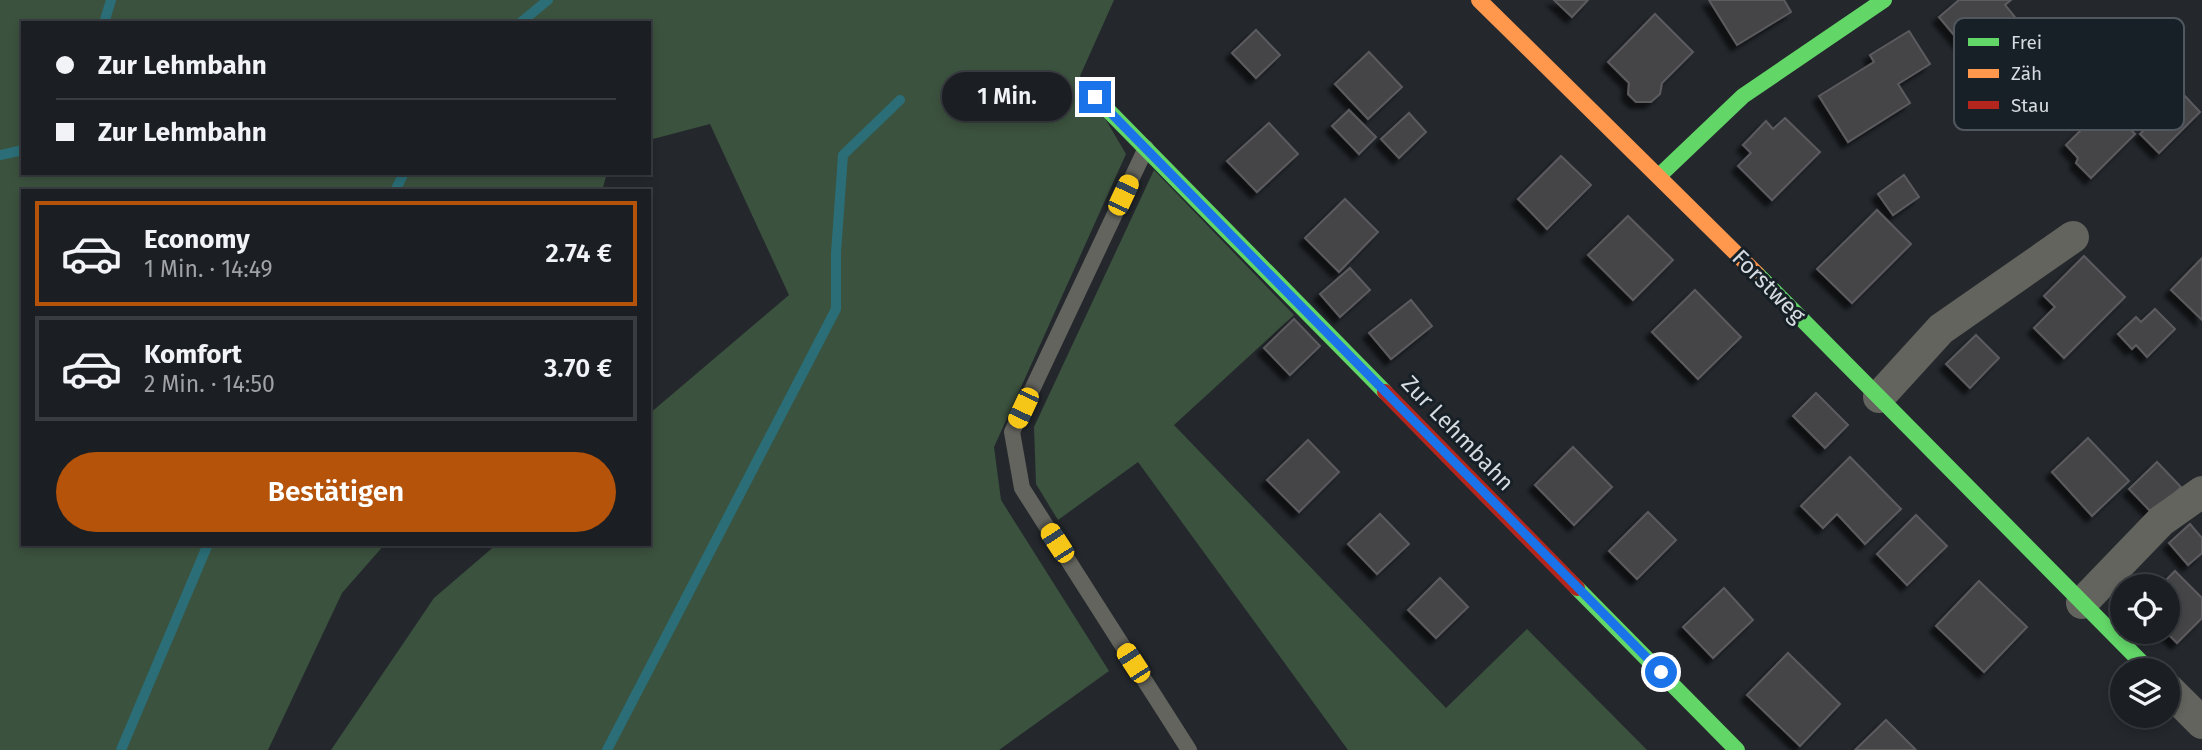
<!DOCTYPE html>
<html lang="de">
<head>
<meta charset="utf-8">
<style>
  :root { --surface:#1b1e22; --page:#282b2f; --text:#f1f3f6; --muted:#a0a2a5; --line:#393c40; --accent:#b45309 }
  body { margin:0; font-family:"Fira Sans",sans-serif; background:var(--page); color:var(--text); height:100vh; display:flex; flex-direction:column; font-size:26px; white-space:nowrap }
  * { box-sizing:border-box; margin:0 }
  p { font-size:23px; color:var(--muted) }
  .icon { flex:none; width:38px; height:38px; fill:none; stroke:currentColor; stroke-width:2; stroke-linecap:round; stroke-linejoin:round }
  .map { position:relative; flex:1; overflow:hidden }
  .sheet { position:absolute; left:21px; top:189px; width:630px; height:357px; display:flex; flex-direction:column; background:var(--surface); border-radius:0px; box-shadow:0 4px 10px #0003,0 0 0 2px var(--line) }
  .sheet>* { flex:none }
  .hud { position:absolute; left:21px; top:21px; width:630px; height:154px; border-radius:0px; box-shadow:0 4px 10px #0003,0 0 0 2px var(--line); display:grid; align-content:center; height:154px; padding:0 35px; background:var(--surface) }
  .controls { position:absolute; left:2110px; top:574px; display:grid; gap:14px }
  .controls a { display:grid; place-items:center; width:70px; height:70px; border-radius:50%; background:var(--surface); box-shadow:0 4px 10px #0003,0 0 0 2px var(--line); font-size:35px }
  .end { position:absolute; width:32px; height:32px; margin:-16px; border:9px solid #1a73e8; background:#fff; box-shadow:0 0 0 4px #fff }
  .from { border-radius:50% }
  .bubble { position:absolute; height:49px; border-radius:24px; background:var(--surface); box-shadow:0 4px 10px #0003,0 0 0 2px var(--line); font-size:23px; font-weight:600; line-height:49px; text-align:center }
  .car { position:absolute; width:21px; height:42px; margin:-21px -10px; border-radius:9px; box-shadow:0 0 5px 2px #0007; background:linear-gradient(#f5c518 24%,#345 0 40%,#f5c518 0 76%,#345 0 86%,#f5c518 0) }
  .hud b { display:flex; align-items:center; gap:24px; height:66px; font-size:26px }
  .hud b+b { border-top:2px solid var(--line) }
  .hud i { width:18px; height:18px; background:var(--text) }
  ul { padding:12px 0 0; list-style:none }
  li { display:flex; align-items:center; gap:21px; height:105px; margin:0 14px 10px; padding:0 21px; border:4px solid var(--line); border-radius:0px }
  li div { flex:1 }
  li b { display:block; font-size:26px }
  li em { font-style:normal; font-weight:600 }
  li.active { border-color:var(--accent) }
  li>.icon { width:63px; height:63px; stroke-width:1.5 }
  .cta { display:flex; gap:14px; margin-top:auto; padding:14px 35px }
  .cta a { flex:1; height:80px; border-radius:42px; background:var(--accent); color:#fff; font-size:28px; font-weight:600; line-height:80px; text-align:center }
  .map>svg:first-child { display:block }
</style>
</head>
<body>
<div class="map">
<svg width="2202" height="750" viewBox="0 0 2202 750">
  <defs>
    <filter id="shadow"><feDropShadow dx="-6" dy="6" stdDeviation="2" flood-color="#0009"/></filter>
  </defs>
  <rect width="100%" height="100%" fill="#24282d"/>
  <g fill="#3b523e">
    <polygon points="0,0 1114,0 1080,76 1126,154 994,447 1001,500 1109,671 999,750 331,750 434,598 497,544 649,544 649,414 789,295 710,124 649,140 649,23 23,23 23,173 607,173 602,191 23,191 23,544 385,544 342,593 268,750 0,750"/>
    <polygon points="1154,170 1294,315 1174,425 1446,708 1527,629 1647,750 1348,750 1138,462 1058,520 1036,484 1034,427"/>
  </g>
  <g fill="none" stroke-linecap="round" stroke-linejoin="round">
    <g stroke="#2b6e77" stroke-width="10">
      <polyline points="104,23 111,0"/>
      <polyline points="520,23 548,0"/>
      <polyline points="0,155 23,150"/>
      <polyline points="395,191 404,173"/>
      <polyline points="121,750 208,544"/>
      <polyline points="607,750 836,309 836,253 843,155 900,100"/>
    </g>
  </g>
  <g fill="#444447" stroke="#5c5b5f" stroke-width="2" filter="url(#shadow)">
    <polygon points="1554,0 1588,0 1572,17"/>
    <polygon points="1709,0 1784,0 1791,12 1737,45"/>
    <polygon points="1959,0 2011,0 2005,5 2019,22 1974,59 1939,17"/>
    <polygon points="1655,14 1693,52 1662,83 1660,94 1651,102 1636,102 1628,94 1629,83 1608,62"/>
    <polygon points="1256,30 1280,55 1256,78 1232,53"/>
    <polygon points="1909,31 1930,64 1898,84 1910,103 1848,142 1819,96 1874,62 1870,55"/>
    <polygon points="1369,52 1402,87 1368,119 1335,84"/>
    <polygon points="2182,93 2200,112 2159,153 2140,134"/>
    <polygon points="2106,105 2135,134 2091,178 2076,163 2078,158 2066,145"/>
    <polygon points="1349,110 1376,137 1359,154 1332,126"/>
    <polygon points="1409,113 1426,132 1399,158 1381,139"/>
    <polygon points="1785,118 1820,152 1772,200 1738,166 1751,153 1743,145 1766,121 1773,129"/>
    <polygon points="1269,123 1298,154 1257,192 1227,161"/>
    <polygon points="1561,156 1591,185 1547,229 1518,199"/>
    <polygon points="1904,175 1919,197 1893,215 1878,194"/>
    <polygon points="1345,199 1378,232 1339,272 1305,238"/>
    <polygon points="1877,210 1911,244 1852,303 1817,269"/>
    <polygon points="1628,216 1673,260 1633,300 1588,255"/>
    <polygon points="2084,256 2125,297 2064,358 2034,328 2055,307 2044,296"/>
    <polygon points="2202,258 2202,320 2171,290"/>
    <polygon points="1350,268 1370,290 1340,317 1320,294"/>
    <polygon points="1695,290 1741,337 1698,379 1652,332"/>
    <polygon points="1411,300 1432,326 1391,359 1369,333"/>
    <polygon points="2155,309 2175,329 2147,357 2136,345 2132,349 2118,334 2136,317 2141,322"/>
    <polygon points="1294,319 1320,346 1290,375 1264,348"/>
    <polygon points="1976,335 1999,358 1970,388 1946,364"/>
    <polygon points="1816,393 1848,425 1825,448 1793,416"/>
    <polygon points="2088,438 2129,481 2092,516 2052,472"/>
    <polygon points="1308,440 1339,472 1299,512 1267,480"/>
    <polygon points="1573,447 1612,487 1574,525 1535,485"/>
    <polygon points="1850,457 1901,509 1865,544 1837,514 1823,528 1801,506"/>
    <polygon points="2157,462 2181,487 2153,514 2129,489"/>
    <polygon points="1648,512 1676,540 1637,579 1609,551"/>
    <polygon points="1380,514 1409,544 1377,574 1348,544"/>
    <polygon points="1916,515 1947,546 1907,585 1877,554"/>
    <polygon points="2190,524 2202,538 2202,553 2188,565 2169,543"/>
    <polygon points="2175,571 2202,598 2202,618 2177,643 2166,632 2168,632 2168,586 2160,586"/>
    <polygon points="1440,578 1468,607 1436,638 1408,610"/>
    <polygon points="1979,581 2027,627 1984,672 1936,626"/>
    <polygon points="1724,588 1753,620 1713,658 1683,627"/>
    <polygon points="1788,653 1840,704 1800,746 1747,695"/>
    <polygon points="1886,720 1916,750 1855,750"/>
  </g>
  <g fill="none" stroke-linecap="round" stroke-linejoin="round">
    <polyline stroke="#63645e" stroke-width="16" points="1146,148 1012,432 1022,488 1189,750"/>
    <g stroke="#63645e" stroke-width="32">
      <polyline points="1879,397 1941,329 2073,237"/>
      <polyline points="2082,603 2161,521 2202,492"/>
      <polyline points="2168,689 2202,723"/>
    </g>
    <g stroke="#63d668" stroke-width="16">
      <polyline points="1095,97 1385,392"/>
      <polyline points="1659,176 1743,96 1884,0"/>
      <polyline points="1757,274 2149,670"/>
      <polyline points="1577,588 1737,750"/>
    </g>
    <polyline stroke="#ff974d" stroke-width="16" points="1479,0 1757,274"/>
    <polyline stroke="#b3261e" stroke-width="16" points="1385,392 1577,588"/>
  </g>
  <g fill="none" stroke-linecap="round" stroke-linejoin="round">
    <polyline stroke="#1a73e8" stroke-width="9" points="1095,97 1661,672"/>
  </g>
  <g text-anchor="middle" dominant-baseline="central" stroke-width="6" stroke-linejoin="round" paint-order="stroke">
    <g font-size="23" fill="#d5dbe0" stroke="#171f27">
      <text transform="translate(1769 286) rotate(45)">Forstweg</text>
      <text transform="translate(1458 433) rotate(46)">Zur Lehmbahn</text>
    </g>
  </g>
  <rect x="1954" y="18" width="230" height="112" rx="10" fill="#171f27" stroke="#50575e" stroke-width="2"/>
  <rect x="1968" y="38" width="31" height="8" fill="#63d668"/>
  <rect x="1968" y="69" width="31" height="9" fill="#ff974d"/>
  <rect x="1968" y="101" width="31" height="8" fill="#b3261e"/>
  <g font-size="19" fill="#d5dbe0">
    <text x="2011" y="49">Frei</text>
    <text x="2011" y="80">Zäh</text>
    <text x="2011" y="112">Stau</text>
  </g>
</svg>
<div class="controls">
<a><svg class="icon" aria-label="locate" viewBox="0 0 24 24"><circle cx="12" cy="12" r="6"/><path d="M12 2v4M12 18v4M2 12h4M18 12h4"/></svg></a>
<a><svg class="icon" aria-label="layers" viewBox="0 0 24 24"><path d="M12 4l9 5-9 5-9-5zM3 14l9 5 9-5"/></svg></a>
</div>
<i class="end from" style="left:1661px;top:672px"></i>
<i class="end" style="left:1095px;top:97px"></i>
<div class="bubble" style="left:942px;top:72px;width:130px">1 Min.</div>
<i class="car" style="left:1123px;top:195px;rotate:25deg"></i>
<i class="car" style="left:1023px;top:408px;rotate:205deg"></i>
<i class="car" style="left:1057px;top:543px;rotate:327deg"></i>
<i class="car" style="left:1133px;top:663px;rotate:327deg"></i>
<div class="hud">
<b><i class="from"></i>Zur Lehmbahn</b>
<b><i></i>Zur Lehmbahn</b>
</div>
<section class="sheet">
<ul>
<li class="active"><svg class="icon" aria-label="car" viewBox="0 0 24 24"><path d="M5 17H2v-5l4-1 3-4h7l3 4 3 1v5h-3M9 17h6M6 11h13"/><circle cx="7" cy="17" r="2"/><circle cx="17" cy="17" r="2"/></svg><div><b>Economy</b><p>1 Min. · 14:49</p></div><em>2.74 €</em></li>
<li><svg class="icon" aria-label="car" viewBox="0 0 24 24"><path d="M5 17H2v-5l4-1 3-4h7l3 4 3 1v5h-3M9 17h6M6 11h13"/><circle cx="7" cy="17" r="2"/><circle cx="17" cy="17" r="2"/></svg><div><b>Komfort</b><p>2 Min. · 14:50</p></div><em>3.70 €</em></li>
</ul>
<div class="cta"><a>Bestätigen</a></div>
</section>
</div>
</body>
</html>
